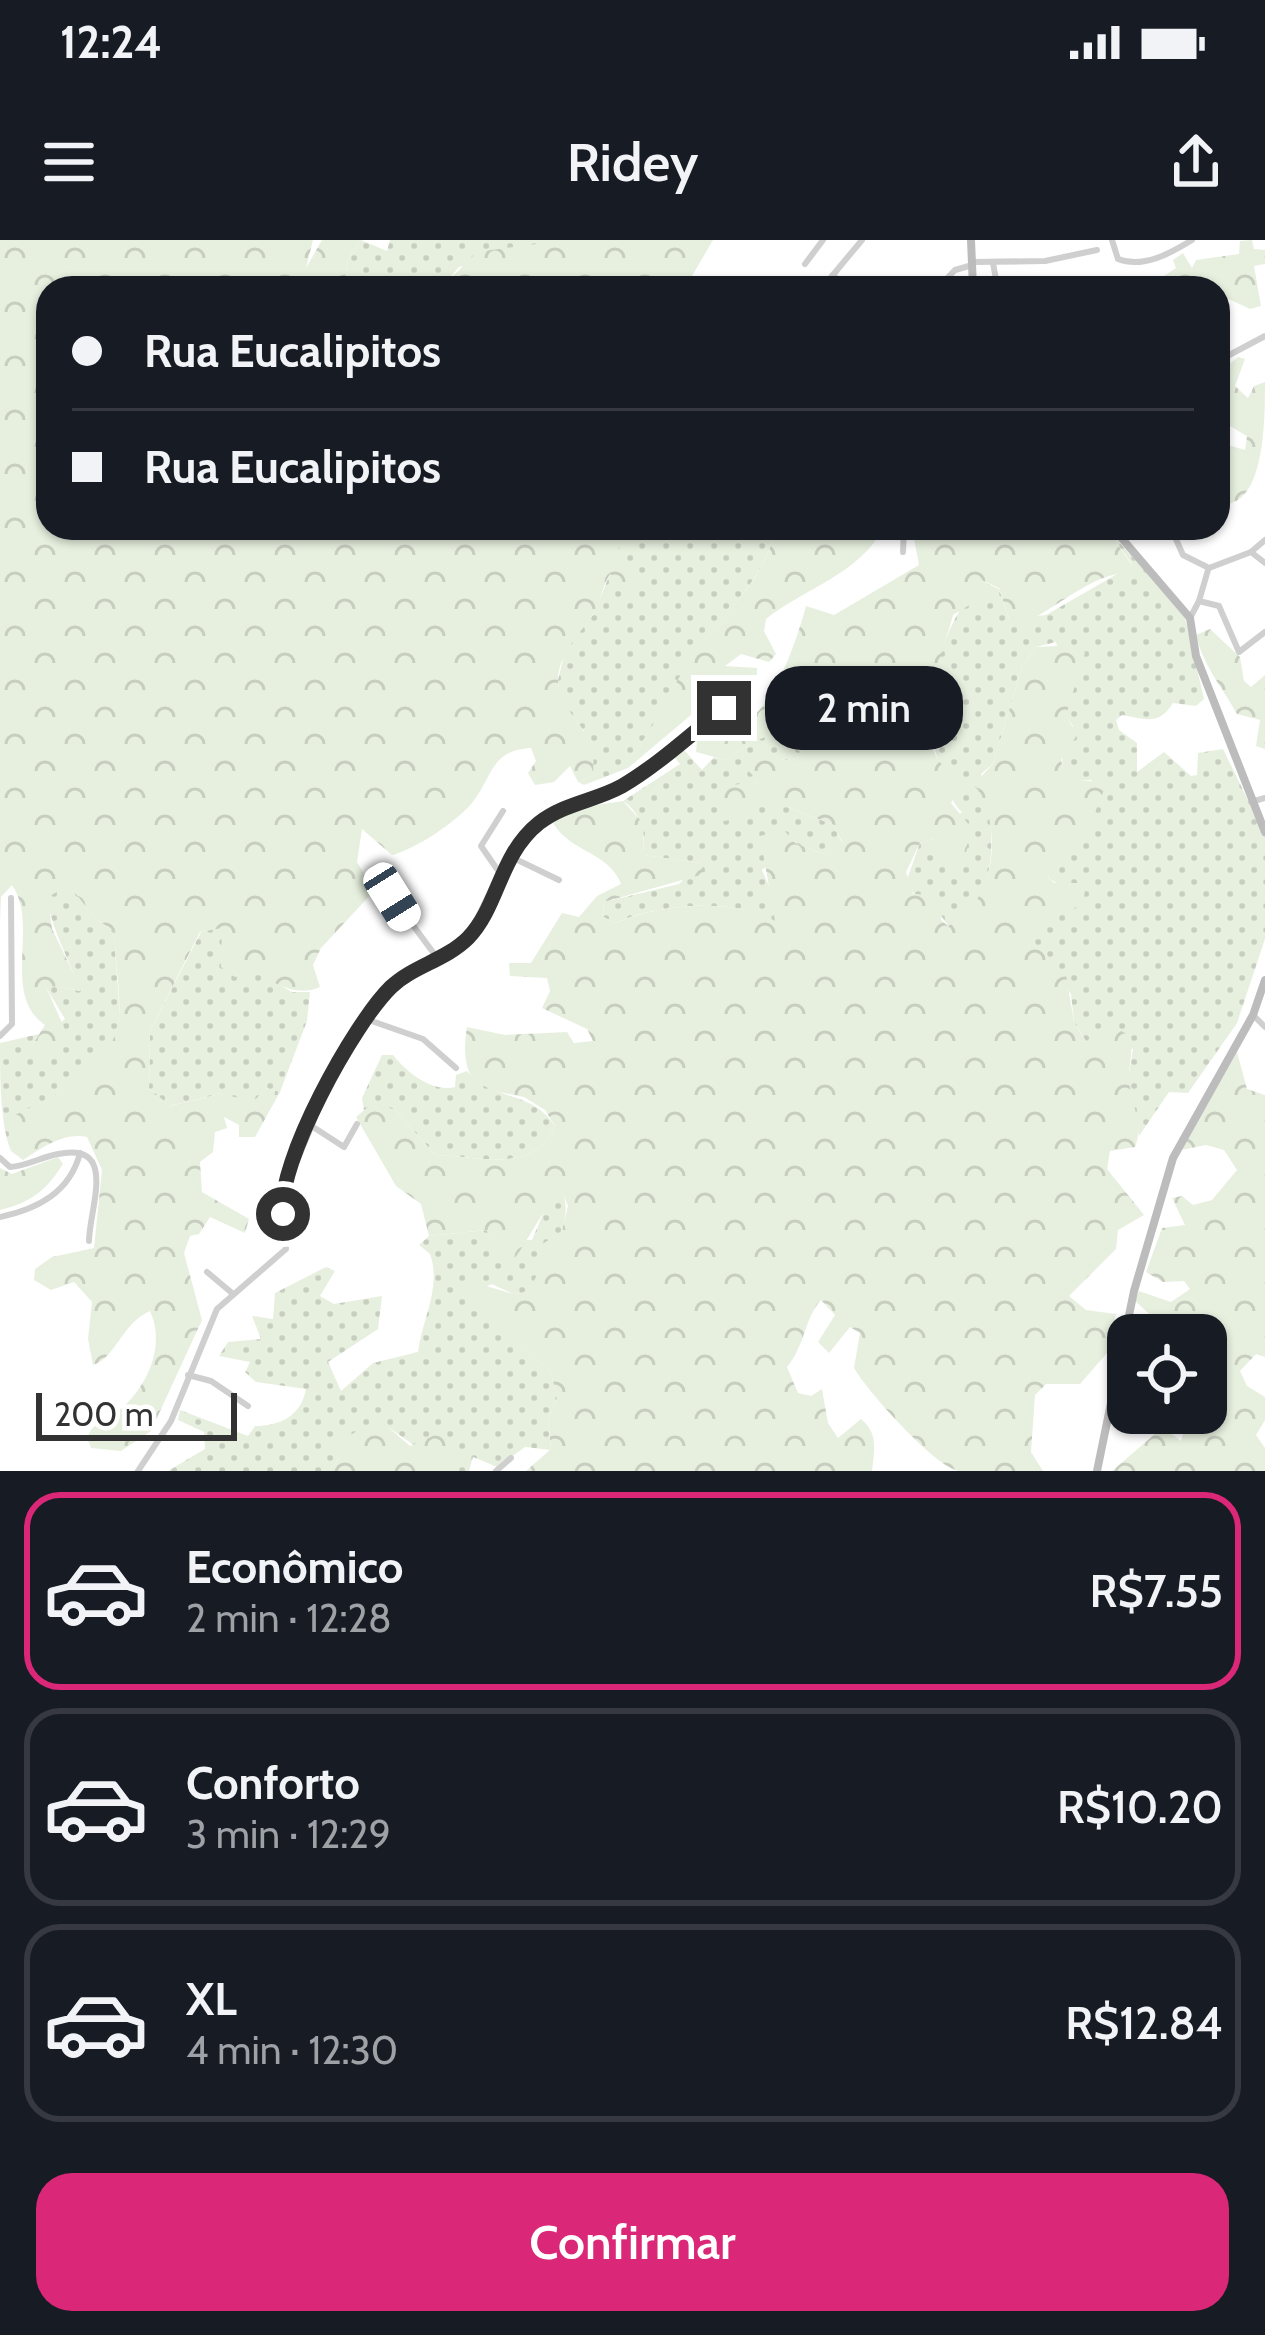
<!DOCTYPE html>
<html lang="pt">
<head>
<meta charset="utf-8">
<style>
  :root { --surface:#171b24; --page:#242831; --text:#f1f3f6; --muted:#9ea1a6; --line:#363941; --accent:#db2777 }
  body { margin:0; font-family:Cabin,sans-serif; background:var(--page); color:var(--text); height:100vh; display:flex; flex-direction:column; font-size:45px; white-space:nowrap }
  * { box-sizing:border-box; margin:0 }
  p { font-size:39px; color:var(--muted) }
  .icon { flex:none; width:66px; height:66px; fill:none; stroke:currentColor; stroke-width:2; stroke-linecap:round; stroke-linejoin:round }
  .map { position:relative; height:1231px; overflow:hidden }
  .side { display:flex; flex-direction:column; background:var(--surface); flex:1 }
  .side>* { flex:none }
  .hud { position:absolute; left:36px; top:36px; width:1194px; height:264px; border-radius:36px; box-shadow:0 3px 9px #0004; display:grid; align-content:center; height:264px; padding:0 36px; background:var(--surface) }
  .controls { position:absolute; left:1107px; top:1074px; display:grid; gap:24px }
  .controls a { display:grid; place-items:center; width:120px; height:120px; border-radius:24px; background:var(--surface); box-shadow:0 3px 9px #0004; font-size:60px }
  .scale { position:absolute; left:36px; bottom:30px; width:201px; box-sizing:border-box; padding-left:12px; border:6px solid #323232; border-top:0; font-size:33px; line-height:42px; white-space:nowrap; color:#323232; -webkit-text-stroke:9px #fff; paint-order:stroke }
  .end { position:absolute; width:54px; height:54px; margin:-27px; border:15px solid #323232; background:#fff; box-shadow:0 0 0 6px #fff }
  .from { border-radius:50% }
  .bubble { position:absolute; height:84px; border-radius:36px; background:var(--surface); box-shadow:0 3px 9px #0004; font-size:39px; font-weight:600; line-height:84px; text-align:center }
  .car { position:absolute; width:36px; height:72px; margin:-36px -18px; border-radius:15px; box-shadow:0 0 9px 3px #0007; background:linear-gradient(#fff 24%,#345 0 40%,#fff 0 76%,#345 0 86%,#fff 0) }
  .hud b { display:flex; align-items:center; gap:42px; height:114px; font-size:45px }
  .hud b+b { border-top:3px solid var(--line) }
  .hud i { width:30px; height:30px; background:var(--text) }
  ul { padding:21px 0 0; list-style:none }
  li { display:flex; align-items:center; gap:36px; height:198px; margin:0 24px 18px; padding:0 12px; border:6px solid var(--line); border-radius:36px }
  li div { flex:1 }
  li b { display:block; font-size:45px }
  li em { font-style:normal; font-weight:600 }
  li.active { border-color:var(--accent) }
  li>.icon { width:108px; height:108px; stroke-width:1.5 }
  .action { display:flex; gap:24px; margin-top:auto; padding:24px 36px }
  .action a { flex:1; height:138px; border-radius:36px; background:var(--accent); color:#fff; font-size:48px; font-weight:600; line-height:138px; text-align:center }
  .status { display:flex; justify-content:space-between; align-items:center; height:84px; padding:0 60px; background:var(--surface); direction:ltr }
  .status svg { height:33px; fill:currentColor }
  header { display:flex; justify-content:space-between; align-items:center; height:156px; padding:0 36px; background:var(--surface); font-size:54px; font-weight:600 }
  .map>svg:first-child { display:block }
</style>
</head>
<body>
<div class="status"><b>12:24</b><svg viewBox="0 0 49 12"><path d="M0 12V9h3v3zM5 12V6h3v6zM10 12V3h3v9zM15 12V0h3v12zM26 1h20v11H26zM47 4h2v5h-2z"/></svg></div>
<header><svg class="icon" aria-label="menu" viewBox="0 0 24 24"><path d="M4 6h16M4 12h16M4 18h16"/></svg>Ridey<svg class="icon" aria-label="share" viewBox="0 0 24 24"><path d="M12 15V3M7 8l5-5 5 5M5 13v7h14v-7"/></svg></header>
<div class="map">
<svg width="1265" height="1231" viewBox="0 0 1265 1231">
  <defs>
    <pattern id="grass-dots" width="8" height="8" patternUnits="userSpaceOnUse" patternTransform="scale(3)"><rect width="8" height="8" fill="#e7f0df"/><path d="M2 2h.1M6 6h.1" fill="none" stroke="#c7cec0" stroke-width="1.8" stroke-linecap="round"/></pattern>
    <pattern id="forest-crowns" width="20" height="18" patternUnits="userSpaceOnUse" patternTransform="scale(3)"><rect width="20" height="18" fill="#e7f0df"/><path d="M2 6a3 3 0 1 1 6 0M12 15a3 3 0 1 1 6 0" fill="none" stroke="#c7cec0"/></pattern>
  </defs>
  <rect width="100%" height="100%" fill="#fff"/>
  <g fill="url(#grass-dots)">
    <polygon points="361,0 387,11 390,0 567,0 459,27 441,48 344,48 348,19"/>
    <path d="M660,288h116c-14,60 -61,92 -90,139 -20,32 -33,66 -59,94l1,7 -44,17 -6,-3 15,-7 -9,-44 -24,-31 -2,-20 8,-33 27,-32 17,-41 8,2v-29z"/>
    <path d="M1106,288l78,85 20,86 -8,7 -23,-3c-14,23 -28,16 -51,12l-6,5 3,10 18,13v29l27,-20 27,24 6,-1 1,-22 25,-4 42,86v104l-28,84 -49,70 -19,-1 -30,44 -11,-57 5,-30 -46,-6 -13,-21 -3,-28 -38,-52 4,-16 46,-23 -35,-26 44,-97 -19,1c-20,-16 -7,-34 0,-55l-7,-10 3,-24 -13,-50 -20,5 -14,20 -29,97 -12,10c14,49 22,126 -32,153l-21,-30 -14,-3 -8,-12 14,-39 13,-4 29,-27c-13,-11 -11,-25 -19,-41 -30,-61 -3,-140 37,-191l19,9 10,30 37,-4 78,-45 8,-6z"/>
    <path d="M761,496l22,1 23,19 -19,4 -36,-5 7,24 -9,9 5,18h31l49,19 8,18 -19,11 -28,-11 -33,27 13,30v22c-38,-25 -119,-18 -159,1l-13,-6 1,-15 75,-18 21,-21 -57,-8c3,-22 -1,-41 -20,-54l57,-37 -13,-16 9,-7 26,29 12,-13 12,3z"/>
    <path d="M69,644l26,34 20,14c-1,28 5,57 4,85 -2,48 -64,80 -103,98l-5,36c-11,-26 -11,-76 -11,-108l39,-9 -10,17 36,-32 -21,-35 36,7c-11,-34 -28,-59 -33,-94z"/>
    <polygon points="222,687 222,712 292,752 310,752 307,781 280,852 266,848 255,862 220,854 169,866 149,848 150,791 201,692"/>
    <path d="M382,815h11c13,17 40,38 62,32l1,-12 11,-4c26,32 63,17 88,55 -22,49 -74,30 -120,29l-39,-44 -21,-9 -11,9 -2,-13z"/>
    <path d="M562,950c14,35 -16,72 -34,102l-15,2 -21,-10 -29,13 18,4 70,71 6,27 -9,20 3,31 -26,-3 -28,20 -24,-10 -4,14h-18l-63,-44 -49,31 -9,13h-162l37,-22 -1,-17 -26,-12 2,-10 68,26 7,-10c25,0 46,-10 51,-37l-50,-7 -11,-10 5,-10 -31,-6 9,-14 33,-3 -9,-23 21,3 2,-26 51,-26 9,4 -15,25 14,8 48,-8 -4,33 -50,33 13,29 32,-28 45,-11c4,-33 24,-65 12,-98l-11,-9 10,-9 58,-6 7,10h38l14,-33z"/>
  </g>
  <g fill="url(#forest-crowns)">
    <path d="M0,0h313l-7,28 16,-28h39l-13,19 -4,29h-296v240h612l-29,19 -13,1v7l30,27 -14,7 -24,-15c-9,14 -10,32 -20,45 -48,60 -38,69 4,126l-1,30 -15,7 -8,-16 -16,16 -19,3 -7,-12 8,-12 -5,-13c-41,2 -38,29 -59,55 -16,19 -56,46 -80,52l-30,-26 -5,33 17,29 -53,57 -8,17 7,22c-25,11 -44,-4 -66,-15l-19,5 -14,-10 1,-39 -22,4 -50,99 -1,57 21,18 50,-12 34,7 12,-13 14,4 -25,45h-16v-12l-15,-8 3,11 -12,4 -2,20 -13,10 2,30 47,27 -4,14 -35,-16 -11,17 -9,2 -6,17 18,67 -51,111 -30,20 -30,-3c-3,-8 -5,-10 0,-18 5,-7 17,-11 24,-16 30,-23 52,-66 35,-103 -29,13 -35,48 -57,54l-5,-26 4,-37 -18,-20 -23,8 -17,-10 1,-11 17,-12 42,-9 8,-78 -15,-33c-23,-5 -45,11 -64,23l-12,-9 4,-36c40,-18 101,-50 104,-98 2,-28 -5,-57 -4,-85l-20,-14 -26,-33 -21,12 4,32 30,62 -37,-6 23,51 -12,19 -28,-3 17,-27c-45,-31 -5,-100 -33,-140l-11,12 -1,25z"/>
    <polygon points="567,0 713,0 685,48 441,48 477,12"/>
    <polygon points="1252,0 1254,9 1265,10 1265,24 1254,26 1261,66 1250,69 1218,54 1218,48 1146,48 1176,28 1173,20 1183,13 1192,28 1196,20 1239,14 1240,1"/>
    <path d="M1238,117l7,2 -10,27 13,12 6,-12 11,-4c0,40 0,129 -47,122v-62l27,8 2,-14 -19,-11 1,-15 -11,-4v-15l11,-17 -2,-8z"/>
    <path d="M776,288h107c-22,45 -78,60 -117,91l-2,12 12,23 -7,8 -28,-8 -16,12 32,2v10l-21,4 -22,-5 4,11 -8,11 -82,69 -2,-6c26,-28 39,-62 59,-94 29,-48 77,-79 91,-140z"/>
    <path d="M912,288h194l33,47c-37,-12 -83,36 -118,49l-12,-5 -10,-31 -18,-8v18l-28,17c-14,53 -53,135 11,167l-13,21 19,23 -6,42 -19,-5 -12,-24 -13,4 -14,29 7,22 22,1 8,13 -2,12 7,6c49,-23 56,-102 26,-142l19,-20 29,-97 14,-20 42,-2 7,8 -19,62 11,20 -16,25c6,28 24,16 45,25l-19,47 -39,45 6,6h32l-3,21 -45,22 -4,16 32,33 8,47 12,20 21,-20 24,15c2,15 -2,26 -2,40 0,25 16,45 6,70l-25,4 -3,18 37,46 -26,15 -2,19 -47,47 17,14 30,4 -9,39 -27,31h-34l-11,11 -4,57 12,19c-27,0 -57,0 -84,0 -23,-3 -92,-80 -105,-103l6,-35 -10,-6 -21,26 -11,-11 17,-27 -14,-15c-17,19 -16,46 -34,67l11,26 13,3 11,-7 6,34 10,15 23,-19c18,14 13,33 11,52h-346l25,-22 -3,-30 9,-20 -6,-27 -70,-70 -18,-4 6,-17 44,13 15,-2 8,-15 -4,-13 12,-21 18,-12 6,-25 -6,-15c-23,20 -33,53 -55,76l-16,-11 3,-16 -8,-10 -57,6 -8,-32 -25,-18 -40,-69 19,-16 21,10 39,44c46,1 98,20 120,-29l-10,-16 -21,-13 -30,-6 -20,-11c-11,-14 -10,-35 -7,-53l38,8 62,-3 7,11 19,-2 -6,-12 -45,-21 8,-17 -3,-13 -37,-2 -1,-13h22l31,-50 17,4 18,-21 24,-12c-12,-32 -50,-31 -68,-61l24,-15 46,-7 20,22 1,32 56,8 4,11 -100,28 -1,15 13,6c40,-19 120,-26 159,-2l-15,-85 24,-6 11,13 28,11 19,-12 -8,-17 -49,-19h-31l-8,12 -23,3 -5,-32 25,-6 6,5 8,-8 -16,-17 10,-9 36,6 18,-4c-36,-31 -43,-20 -79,4l-30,-8 1,-12c18,-12 37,-7 53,-21 28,-22 47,-80 56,-113l28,9 85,-50z"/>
    <path d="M1210,389l30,28 4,24 7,6 14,-12v74l-9,-3 4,-26 -23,-6c-16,-29 -33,-47 -41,-79z"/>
    <polygon points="1237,812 1247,849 1265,855 1265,1117 1256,1114 1240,1131 1247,1146 1265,1157 1265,1180 1256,1195 1265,1208 1265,1231 1112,1231 1163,1187 1181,1201 1189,1173 1206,1173 1206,1095 1143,1095 1157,1081 1135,1061 1139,1051 1171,1062 1190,1049 1184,1041 1163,1042 1146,1032 1162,988 1185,985 1172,958 1182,956 1193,965 1212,960 1237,930 1224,910 1206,905 1181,910"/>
    <path d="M58,917l5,7c-18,28 -32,38 -63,46v-42l12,6z"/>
    <polygon points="367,1185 388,1187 410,1206 442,1192 459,1205 451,1231 330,1231 339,1218 339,1202"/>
  </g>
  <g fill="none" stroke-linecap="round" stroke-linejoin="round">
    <g stroke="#cfcfcf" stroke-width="6">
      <path d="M1112,0l6,19c25,10 53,-6 74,-19"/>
      <polyline points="973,22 1045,21 1097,10"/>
      <polyline points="993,23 997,45"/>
      <polyline points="805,24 823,0"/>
      <polyline points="835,37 847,48"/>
      <polyline points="822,48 862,0"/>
      <polyline points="938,48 955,30 969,26"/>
      <polyline points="1218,121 1265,96"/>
      <polyline points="1171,288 1183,315 1209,328 1251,312 1265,300"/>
      <polyline points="903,312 904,288"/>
      <polyline points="1251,312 1265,323"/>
      <polyline points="1199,361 1208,330"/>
      <polyline points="1190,378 1199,361 1219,366 1239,412 1265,392"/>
      <polyline points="1251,562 1265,558"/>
      <polyline points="509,616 559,640"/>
      <polyline points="499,632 481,606 503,571"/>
      <polyline points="392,657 438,719"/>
      <polyline points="1253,775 1265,787"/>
      <polyline points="363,778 423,799 456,828"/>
      <polyline points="0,796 12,784 11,658"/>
      <polyline points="310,885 344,907 357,884"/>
      <path d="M0,918l10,9c17,-1 31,-10 48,-13 61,-13 31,55 31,87"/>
      <path d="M0,977c38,-8 70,-25 80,-64"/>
      <polyline points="207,1032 232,1053"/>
      <polyline points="188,1135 211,1141 248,1166"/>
      <polyline points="138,1231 171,1181 217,1069 286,1009 282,957 343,810 363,778 394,745 468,698 501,629 537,584 564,566 620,547 724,468"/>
      <polyline points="496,1231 511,1218"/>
    </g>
    <g stroke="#bcbcbc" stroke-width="8">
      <polyline points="971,0 973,48"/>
      <polyline points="1113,288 1190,378 1196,416 1265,592"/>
      <polyline points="1097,1231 1134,1051 1173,918 1253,775 1265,740"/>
    </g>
  </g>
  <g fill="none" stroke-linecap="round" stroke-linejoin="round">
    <path stroke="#323232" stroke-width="15" d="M283,974c-7,-50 71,-191 108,-227 22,-21 55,-27 77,-49 31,-32 31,-83 71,-115 26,-20 56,-22 83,-37 36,-21 69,-52 102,-78"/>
  </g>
</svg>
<div class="controls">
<a><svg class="icon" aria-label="locate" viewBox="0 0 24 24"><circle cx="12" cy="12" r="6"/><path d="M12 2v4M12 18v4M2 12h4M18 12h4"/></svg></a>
</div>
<div class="scale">200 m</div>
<i class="end from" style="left:283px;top:974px"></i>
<i class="end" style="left:724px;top:468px"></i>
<div class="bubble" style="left:765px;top:426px;width:198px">2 min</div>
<i class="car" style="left:392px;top:657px;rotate:148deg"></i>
<div class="hud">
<b><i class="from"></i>Rua Eucalipitos</b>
<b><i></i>Rua Eucalipitos</b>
</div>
</div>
<section class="side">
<ul>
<li class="active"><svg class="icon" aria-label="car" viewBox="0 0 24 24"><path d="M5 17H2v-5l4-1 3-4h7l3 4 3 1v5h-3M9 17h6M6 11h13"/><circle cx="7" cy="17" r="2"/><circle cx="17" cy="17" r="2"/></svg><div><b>Econômico</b><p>2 min · 12:28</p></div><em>R$7.55</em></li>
<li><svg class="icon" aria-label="car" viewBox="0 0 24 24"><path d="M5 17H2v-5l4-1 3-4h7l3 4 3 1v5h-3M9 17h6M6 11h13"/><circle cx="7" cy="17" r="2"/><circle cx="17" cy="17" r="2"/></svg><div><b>Conforto</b><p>3 min · 12:29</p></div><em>R$10.20</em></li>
<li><svg class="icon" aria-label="car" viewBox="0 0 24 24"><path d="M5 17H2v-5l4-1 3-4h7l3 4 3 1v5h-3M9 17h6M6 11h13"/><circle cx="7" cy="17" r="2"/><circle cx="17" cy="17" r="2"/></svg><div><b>XL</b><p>4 min · 12:30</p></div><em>R$12.84</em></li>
</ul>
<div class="action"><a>Confirmar</a></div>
</section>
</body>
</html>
